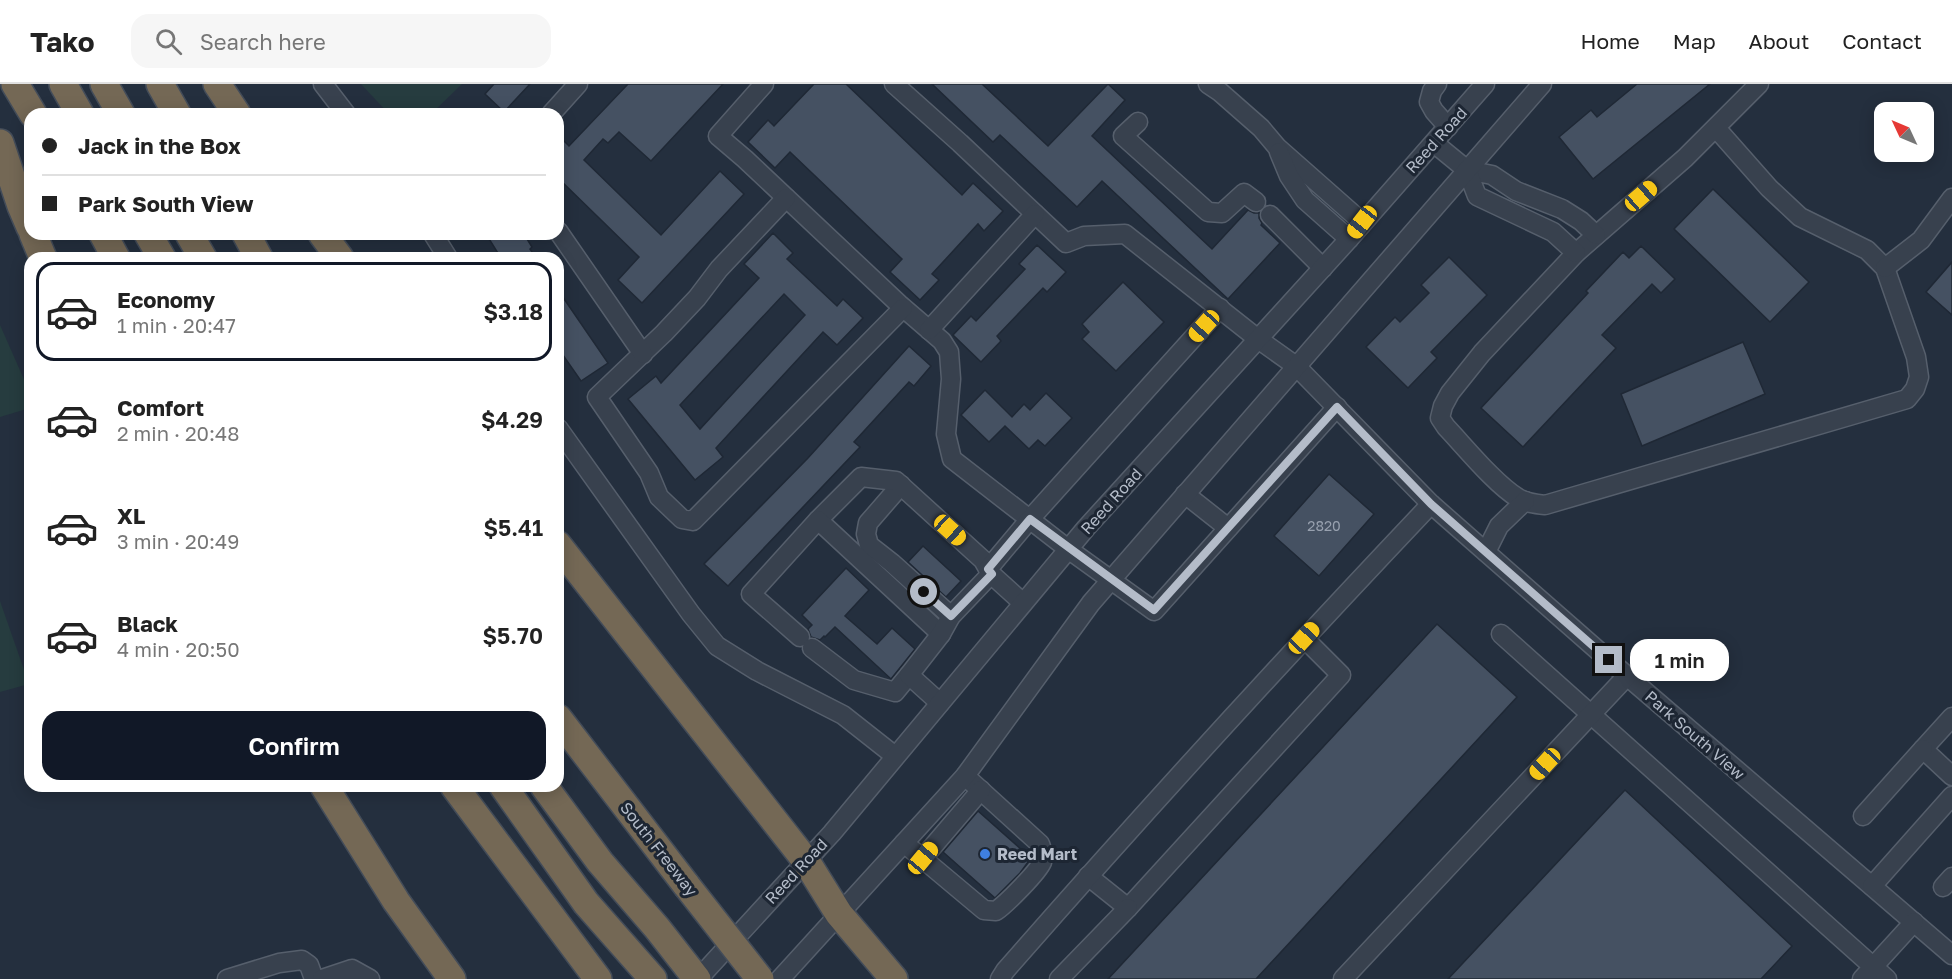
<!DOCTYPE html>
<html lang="en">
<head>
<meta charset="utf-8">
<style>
  :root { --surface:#fff; --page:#f6f6f6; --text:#222; --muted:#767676; --line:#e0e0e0; --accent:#111827 }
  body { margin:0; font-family:"Golos Text",sans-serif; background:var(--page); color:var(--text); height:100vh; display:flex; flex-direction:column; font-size:22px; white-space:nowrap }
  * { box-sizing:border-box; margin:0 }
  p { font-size:20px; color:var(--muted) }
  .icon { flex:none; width:33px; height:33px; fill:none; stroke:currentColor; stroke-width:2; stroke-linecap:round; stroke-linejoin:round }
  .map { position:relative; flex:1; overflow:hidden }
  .panel { position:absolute; left:24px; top:168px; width:540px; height:540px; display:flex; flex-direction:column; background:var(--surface); border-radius:18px; box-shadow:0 3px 15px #0003 }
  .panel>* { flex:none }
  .banner { position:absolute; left:24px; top:24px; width:540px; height:132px; border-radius:18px; box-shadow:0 3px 15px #0003; display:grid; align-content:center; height:132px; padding:0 18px; background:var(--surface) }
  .needle { width:39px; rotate:314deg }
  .fabs { position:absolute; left:1874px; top:18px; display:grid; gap:12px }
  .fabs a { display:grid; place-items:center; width:60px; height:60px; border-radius:12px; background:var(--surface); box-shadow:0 3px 15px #0003; font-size:30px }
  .end { position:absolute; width:27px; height:27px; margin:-14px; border:8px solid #b4bcc9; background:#111; box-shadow:0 0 0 3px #111 }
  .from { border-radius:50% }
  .bubble { position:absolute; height:42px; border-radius:18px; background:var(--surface); box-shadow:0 3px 15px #0003; font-size:20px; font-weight:600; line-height:42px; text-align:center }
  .car { position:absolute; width:18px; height:36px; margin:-18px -9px; border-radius:8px; box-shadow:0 0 4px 2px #0007; background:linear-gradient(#f5c518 24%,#345 0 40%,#f5c518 0 76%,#345 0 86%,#f5c518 0) }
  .banner b { display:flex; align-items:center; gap:21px; height:57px; font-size:22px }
  .banner b+b { border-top:2px solid var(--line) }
  .banner i { width:15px; height:15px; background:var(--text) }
  ul { padding:10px 0 0; list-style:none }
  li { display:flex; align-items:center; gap:18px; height:99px; margin:0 12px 9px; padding:0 6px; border:3px solid transparent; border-radius:18px }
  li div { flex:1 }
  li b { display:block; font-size:22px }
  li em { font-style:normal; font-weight:600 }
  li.active { border-color:var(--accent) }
  li>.icon { width:54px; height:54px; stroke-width:1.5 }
  .cta { display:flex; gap:12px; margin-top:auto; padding:12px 18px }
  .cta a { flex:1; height:69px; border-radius:18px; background:var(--accent); color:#fff; font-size:24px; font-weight:600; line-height:69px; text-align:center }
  header { display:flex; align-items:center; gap:36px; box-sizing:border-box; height:84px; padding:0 30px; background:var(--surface); border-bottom:2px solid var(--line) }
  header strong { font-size:28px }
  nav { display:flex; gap:33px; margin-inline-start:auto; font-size:21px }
  .search { width:420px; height:54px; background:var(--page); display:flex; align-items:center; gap:15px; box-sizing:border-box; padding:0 21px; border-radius:18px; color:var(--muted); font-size:22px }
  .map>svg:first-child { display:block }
</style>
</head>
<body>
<header>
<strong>Tako</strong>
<div class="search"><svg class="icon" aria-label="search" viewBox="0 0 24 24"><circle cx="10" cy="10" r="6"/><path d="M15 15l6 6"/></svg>Search here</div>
<nav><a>Home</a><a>Map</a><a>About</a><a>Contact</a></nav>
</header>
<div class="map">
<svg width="1952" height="895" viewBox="0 0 1952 895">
  <rect width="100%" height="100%" fill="#242f3e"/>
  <g fill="#263c3f">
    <polygon points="361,0 462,0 431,30 389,30"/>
    <polygon points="0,241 30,309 30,324 0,333"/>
    <polygon points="0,517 29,600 0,608"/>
  </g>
  <g fill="#455162" stroke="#1f2835" stroke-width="1.5" fill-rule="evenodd">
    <polygon points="494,0 530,0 504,28 485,10"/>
    <polygon points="628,0 723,0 651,77 619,48 608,59 603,55 584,76 661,151 720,87 744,110 642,219 618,196 639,173 558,94 558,51 569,62"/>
    <polygon points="814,0 846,0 962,111 973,99 1003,127 984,147 978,140 932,190 939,196 920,216 890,188 902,175 790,68 775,84 748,58 768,36 774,42"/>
    <polygon points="932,0 982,0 1048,62 1108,0 1125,16 1092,52 1212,165 1248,126 1254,129 1259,129 1259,134 1262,139 1261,141 1280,159 1228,215 1102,97 1077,123 1000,51 993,58"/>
    <polygon points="1637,0 1710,0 1593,95 1559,53 1591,26 1597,33"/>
    <polygon points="1713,105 1809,198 1770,238 1674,145"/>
    <path d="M773,149l20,20 -6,6 50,47 6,-7 20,19 -26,27 -14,-13 -107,116 7,9 -28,23 -67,-81 28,-23 5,7 98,-105 -15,-14zM784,210l21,21 -105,114 -20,-24z"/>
    <polygon points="486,150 524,150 532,163 530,165 536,174 501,174"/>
    <polygon points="1037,161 1066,188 1047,208 1043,204 997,252 1001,257 981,278 953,251 971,232 976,237 1025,185 1019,180"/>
    <polygon points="1641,162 1675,195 1661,209 1652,200 1602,251 1616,264 1523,363 1481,324 1588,209 1586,207 1623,168 1629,174"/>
    <polygon points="1449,173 1487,211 1431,268 1437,274 1408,304 1366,263 1395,233 1400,238 1429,209 1421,201"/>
    <polygon points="1952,178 1952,231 1926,208"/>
    <polygon points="1123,198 1164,238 1116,287 1082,255 1089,248 1082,240"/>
    <polygon points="558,206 608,279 581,297 558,264"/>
    <polygon points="1743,258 1765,310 1642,362 1621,310"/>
    <polygon points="909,262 931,282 914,302 909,298 854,358 860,363 728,502 704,480 808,374"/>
    <polygon points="985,306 1012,333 1024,320 1030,326 1046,309 1072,334 1045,362 1038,356 1029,365 1005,342 989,358 961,331"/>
    <polygon points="1329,390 1374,430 1319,492 1274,452"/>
    <polygon points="923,462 961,497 946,513 908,478"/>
    <polygon points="846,484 869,506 845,532 877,560 892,544 915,565 891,595 835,543 825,553 824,552 820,556 811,553 808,545 812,541 802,531"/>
    <polygon points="1437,540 1517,613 1256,895 1108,895"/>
    <polygon points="1625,706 1792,862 1761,895 1448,895"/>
    <polygon points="978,727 1031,774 1020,789 995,814 943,768"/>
  </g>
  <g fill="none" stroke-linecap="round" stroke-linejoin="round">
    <defs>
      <g id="minor">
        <polyline points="323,0 346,30"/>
        <polyline points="764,0 718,52 745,75 899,220 942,257 949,268 951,295 946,350 952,375 1068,465 1154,527 1337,323"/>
        <polyline points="894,0 960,59 1066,159 1084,152 1125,150 1258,255 1296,282 1431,420 1627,592 1952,871"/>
        <polyline points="1208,0 1220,8 1261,44 1277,63 1362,138"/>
        <polyline points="1437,0 1432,7 1429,18 1434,27 1448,43"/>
        <polyline points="551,30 578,0"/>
        <polyline points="1138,38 1123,52 1208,128 1222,129 1244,109 1256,118"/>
        <path d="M1716,44l53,60 31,29 67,33 18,18 31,89 3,20 -4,12 -8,10 -362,106c-10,-1 -19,-2 -27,-7 -23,-14 -53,-51 -72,-71l-6,-9 3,-12 7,-13 32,-40 94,-100 109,-95 74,-74"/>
        <polyline points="1434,59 1467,86 1492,91 1516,107 1562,125 1581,137 1596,151"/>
        <polyline points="1279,68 1289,92 1305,116 1349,155"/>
        <polyline points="1467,86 1477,112 1553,148 1576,169"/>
        <polyline points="786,114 719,185 697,214 664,249 597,313 649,389 659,413 682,435 693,437 903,224"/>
        <polyline points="1270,131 1323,184"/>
        <polyline points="558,147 643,270"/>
        <polyline points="433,150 448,174"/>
        <polyline points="1885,184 1921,156 1952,114"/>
        <polyline points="929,246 1035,130"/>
        <polyline points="558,344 691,530 717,562 757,587 843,631 895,672"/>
        <polyline points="901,401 868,439 866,450 869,461 892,479 951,532"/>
        <polyline points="1185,410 1228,444"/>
        <polyline points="818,436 861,393 896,397 983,476 991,490"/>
        <polyline points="1486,468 1499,442 1525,417"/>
        <polyline points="988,485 1030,435 1220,224"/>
        <polyline points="1501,550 1887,895"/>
        <polyline points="800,553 751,510 818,436 941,550"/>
        <polyline points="812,564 854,596 895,608 909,591"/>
        <polyline points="940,619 909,591 941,550 951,532 991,490 1023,519"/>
        <polyline points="1952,633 1923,665 1952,692"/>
        <polyline points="1863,732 1923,665"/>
        <path d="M904,759l80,67 12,1c10,-7 42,-39 46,-49 2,-7 0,-12 -2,-18l-75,-68"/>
        <polyline points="923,774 981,706"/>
        <polyline points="1088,792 1128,824 1341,591 1304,554"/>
        <polyline points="1872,802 1952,712"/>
        <polyline points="1943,803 1952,793"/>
        <polyline points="227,895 279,879 302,876 309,881 314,895"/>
        <polyline points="322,895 352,885 370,895"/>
        <polyline points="698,895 832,749 1086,444 1349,155 1485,0"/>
        <polyline points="780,895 965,692 1091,519 1542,0"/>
        <path d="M1000,895l5,-8c139,-159 281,-314 426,-467"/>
        <polyline points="1059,895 1128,824"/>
        <polyline points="1343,895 1627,592"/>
        <polyline points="1862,895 1914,838"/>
      </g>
      <g id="highway">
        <polyline points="15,0 33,30"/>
        <polyline points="63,0 80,30"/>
        <polyline points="104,0 121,30"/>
        <polyline points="160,0 177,30"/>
        <polyline points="217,0 237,30"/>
        <polyline points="0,59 21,122 30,143"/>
        <polyline points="33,150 43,174"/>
        <polyline points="103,150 116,174"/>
        <polyline points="148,150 162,174"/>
        <polyline points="189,150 203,174"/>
        <polyline points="246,150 259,174"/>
        <polyline points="322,150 340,174"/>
        <polyline points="558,461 806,777 839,830 894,895"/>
        <polyline points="558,634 687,802"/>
        <polyline points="324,702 396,817 452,895"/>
        <polyline points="454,702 598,895"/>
        <polyline points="503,702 586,819 653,895"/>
        <polyline points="544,702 600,778 657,844 697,895"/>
      </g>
    </defs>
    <use href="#minor" stroke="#565f6c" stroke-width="21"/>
    <use href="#highway" stroke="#434c59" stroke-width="30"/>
    <use href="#minor" stroke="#38414e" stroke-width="18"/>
    <use href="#highway" stroke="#746855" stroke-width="27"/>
    <defs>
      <polyline id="highway-bridge" points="687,802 760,895"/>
    </defs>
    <use href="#highway-bridge" stroke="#434c59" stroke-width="30" stroke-linecap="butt"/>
    <use href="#highway-bridge" stroke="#746855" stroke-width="27"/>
  </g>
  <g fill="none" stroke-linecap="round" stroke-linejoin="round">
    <polyline stroke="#b4bcc9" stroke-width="8" points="924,508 951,532 992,490 988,485 1030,435 1154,526 1337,323 1431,420 1609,576"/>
  </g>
  <circle fill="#3f7fe0" stroke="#1d2633" stroke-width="2" cx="985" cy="770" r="6"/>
  <g text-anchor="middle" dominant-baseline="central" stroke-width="6" stroke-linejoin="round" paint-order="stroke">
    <g font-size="14" fill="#98a1af">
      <text x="1324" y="441">2820</text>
    </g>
    <g font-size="16" fill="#b4bcc9" stroke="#1d2633">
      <text transform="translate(1436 56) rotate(-48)">Reed Road</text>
      <text transform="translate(1111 417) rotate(-48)">Reed Road</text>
      <text transform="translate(1695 651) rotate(41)">Park South View</text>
      <text transform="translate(659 765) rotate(52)">South Freeway</text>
      <text transform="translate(796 787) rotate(-47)">Reed Road</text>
    </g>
    <g font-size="16" font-weight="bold" fill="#b4bcc9" stroke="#1d2633" text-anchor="start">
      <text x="997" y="770">Reed Mart</text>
    </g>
  </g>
</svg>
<div class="fabs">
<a><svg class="needle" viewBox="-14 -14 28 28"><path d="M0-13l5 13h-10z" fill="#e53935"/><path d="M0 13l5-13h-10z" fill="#767676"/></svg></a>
</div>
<i class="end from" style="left:924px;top:508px"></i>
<i class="end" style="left:1609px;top:576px"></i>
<div class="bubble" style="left:1630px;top:555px;width:99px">1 min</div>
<i class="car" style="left:1641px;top:112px;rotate:49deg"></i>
<i class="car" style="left:1362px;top:138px;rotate:218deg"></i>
<i class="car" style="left:1204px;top:242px;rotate:222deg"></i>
<i class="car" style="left:950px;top:446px;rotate:132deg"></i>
<i class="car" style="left:1304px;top:554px;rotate:43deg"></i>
<i class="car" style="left:1545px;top:680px;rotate:223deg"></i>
<i class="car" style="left:923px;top:774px;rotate:40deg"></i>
<div class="banner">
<b><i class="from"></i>Jack in the Box</b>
<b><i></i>Park South View</b>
</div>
<section class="panel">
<ul>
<li class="active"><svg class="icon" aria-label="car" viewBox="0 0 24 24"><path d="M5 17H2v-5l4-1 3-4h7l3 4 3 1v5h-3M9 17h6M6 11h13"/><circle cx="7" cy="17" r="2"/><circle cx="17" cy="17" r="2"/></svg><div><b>Economy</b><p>1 min · 20:47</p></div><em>$3.18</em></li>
<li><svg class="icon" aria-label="car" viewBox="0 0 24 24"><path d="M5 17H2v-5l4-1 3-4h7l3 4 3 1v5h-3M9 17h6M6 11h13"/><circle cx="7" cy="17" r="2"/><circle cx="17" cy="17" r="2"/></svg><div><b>Comfort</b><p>2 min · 20:48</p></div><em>$4.29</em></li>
<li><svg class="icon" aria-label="car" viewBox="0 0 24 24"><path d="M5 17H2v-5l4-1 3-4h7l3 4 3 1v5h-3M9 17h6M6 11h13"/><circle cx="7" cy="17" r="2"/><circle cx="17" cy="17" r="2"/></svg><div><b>XL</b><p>3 min · 20:49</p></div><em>$5.41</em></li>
<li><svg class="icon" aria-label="car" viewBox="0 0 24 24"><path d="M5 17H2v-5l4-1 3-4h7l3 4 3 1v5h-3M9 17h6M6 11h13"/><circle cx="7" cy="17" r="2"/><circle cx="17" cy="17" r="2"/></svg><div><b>Black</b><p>4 min · 20:50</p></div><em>$5.70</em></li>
</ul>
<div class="cta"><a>Confirm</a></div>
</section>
</div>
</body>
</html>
